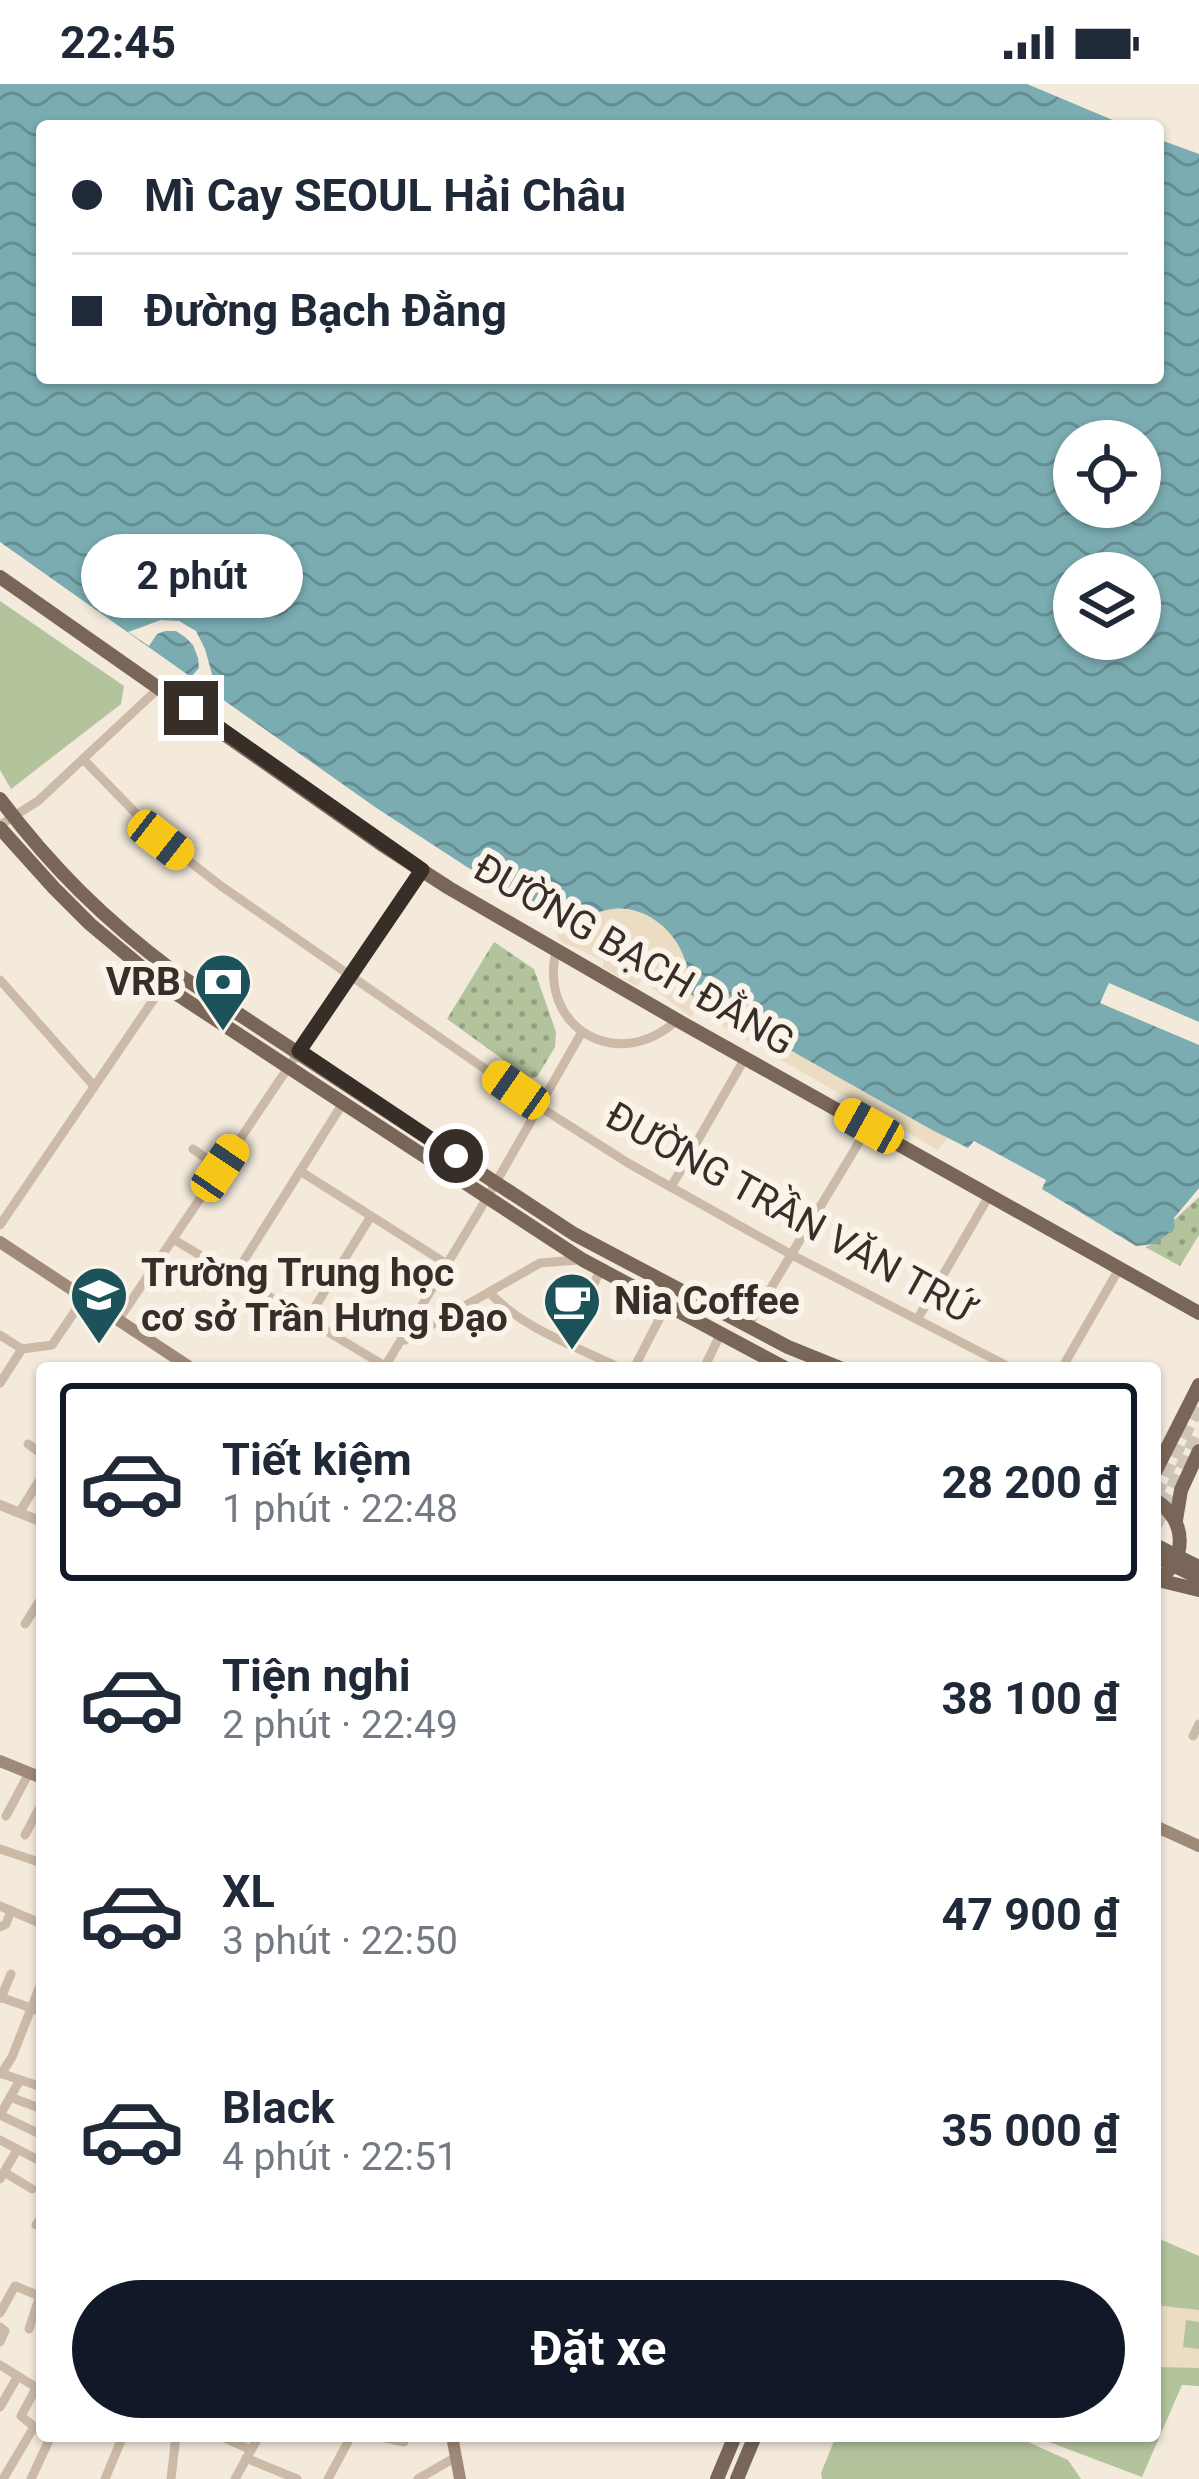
<!DOCTYPE html>
<html lang="vi">
<head>
<meta charset="utf-8">
<style>
  :root { --surface:#fff; --page:#f2f2f3; --text:#1f2937; --muted:#747a83; --line:#e0e1e3; --accent:#111827 }
  body { margin:0; font-family:Roboto,sans-serif; background:var(--page); color:var(--text); height:100vh; display:flex; flex-direction:column; font-size:45px; white-space:nowrap }
  * { box-sizing:border-box; margin:0 }
  p { font-size:39px; color:var(--muted) }
  .icon { flex:none; width:66px; height:66px; fill:none; stroke:currentColor; stroke-width:2; stroke-linecap:round; stroke-linejoin:round }
  .map { position:relative; flex:1; overflow:hidden }
  .drawer { position:absolute; left:36px; top:1278px; width:1125px; height:1080px; display:flex; flex-direction:column; background:var(--surface); border-radius:12px; box-shadow:0 3px 9px #0004 }
  .drawer>* { flex:none }
  .top-card { position:absolute; left:36px; top:36px; width:1128px; height:264px; border-radius:12px; box-shadow:0 3px 9px #0004; display:grid; align-content:center; height:264px; padding:0 36px; background:var(--surface) }
  .buttons { position:absolute; left:1053px; top:336px; display:grid; gap:24px }
  .buttons a { display:grid; place-items:center; width:108px; height:108px; border-radius:50%; background:var(--surface); box-shadow:0 3px 9px #0004; font-size:60px }
  .end { position:absolute; width:54px; height:54px; margin:-27px; border:15px solid #382e28; background:#fff; box-shadow:0 0 0 6px #fff }
  .from { border-radius:50% }
  .bubble { position:absolute; height:84px; border-radius:42px; background:var(--surface); box-shadow:0 3px 9px #0004; font-size:39px; font-weight:700; line-height:84px; text-align:center }
  .car { position:absolute; width:36px; height:72px; margin:-36px -18px; border-radius:15px; box-shadow:0 0 9px 3px #0007; background:linear-gradient(#f5c518 24%,#345 0 40%,#f5c518 0 76%,#345 0 86%,#f5c518 0) }
  .top-card b { display:flex; align-items:center; gap:42px; height:114px; font-size:45px }
  .top-card b+b { border-top:3px solid var(--line) }
  .top-card i { width:30px; height:30px; background:var(--text) }
  ul { padding:21px 0 0; list-style:none }
  li { display:flex; align-items:center; gap:36px; height:198px; margin:0 24px 18px; padding:0 12px; border:6px solid transparent; border-radius:12px }
  li div { flex:1 }
  li b { display:block; font-size:45px }
  li em { font-style:normal; font-weight:700 }
  li.selected { border-color:var(--accent) }
  li>.icon { width:108px; height:108px; stroke-width:1.5 }
  .button { display:flex; gap:24px; margin-top:auto; padding:24px 36px }
  .button a { flex:1; height:138px; border-radius:72px; background:var(--accent); color:#fff; font-size:48px; font-weight:700; line-height:138px; text-align:center }
  .status { display:flex; justify-content:space-between; align-items:center; height:84px; padding:0 60px; background:var(--surface); direction:ltr }
  .status svg { height:33px; fill:currentColor }
  .map>svg:first-child { display:block }
</style>
</head>
<body>
<div class="status"><b>22:45</b><svg viewBox="0 0 49 12"><path d="M0 12V9h3v3zM5 12V6h3v6zM10 12V3h3v9zM15 12V0h3v12zM26 1h20v11H26zM47 4h2v5h-2z"/></svg></div>
<div class="map">
<svg width="1199" height="2395" viewBox="0 0 1199 2395">
  <defs>
    <pattern id="grass-dots" width="8" height="8" patternUnits="userSpaceOnUse" patternTransform="scale(3)"><rect width="8" height="8" fill="#b3c39c"/><path d="M2 2h.1M6 6h.1" fill="none" stroke="#939f7f" stroke-width="1.8" stroke-linecap="round"/></pattern>
    <pattern id="water-waves" width="16" height="10" patternUnits="userSpaceOnUse" patternTransform="scale(3)"><rect width="16" height="10" fill="#7aacb1"/><path d="M0 5q4-4 8 0t8 0" fill="none" stroke="#658c90"/></pattern>
  </defs>
  <rect width="100%" height="100%" fill="#f3eadc"/>
  <g fill="url(#grass-dots)">
    <polygon points="494,858 534,885 556,948 555,963 537,993 530,995 447,935"/>
    <polygon points="1199,1113 1199,1151 1180,1182 1145,1163 1155,1159 1175,1144 1174,1136"/>
  </g>
  <g fill="#b3c39c">
    <polygon points="0,517 124,602 121,620 11,705 0,686"/>
    <polygon points="1155,2153 1199,2172 1199,2302 1182,2301 1142,2393 1033,2352 1155,2352"/>
    <polygon points="836,2352 1015,2352 1068,2376 1081,2395 822,2395 821,2389"/>
  </g>
  <g fill="#ebdcc3">
    <polygon points="610,824 644,828 667,844 682,868 691,894 688,908 947,1054 938,1066 696,927 691,933 642,896 637,902 602,883 604,877 560,857 555,847 560,836 573,838"/>
    <polygon points="1155,2221 1199,2226 1199,2238 1186,2236 1183,2263 1199,2265 1199,2284 1155,2283"/>
  </g>
  <path fill="url(#water-waves)" fill-rule="evenodd" d="M0,0h1027l100,42h-1085v252h1116v-239l41,15v868l-90,-39 -9,20 99,42v143l-25,30 1,10 -20,16 -19,2 -94,-57 4,-9 -72,-39 -6,7 -34,-17 -242,-136 -4,-3c7,-44 -35,-93 -82,-82 -17,4 -27,14 -46,10l-93,-53 -92,-60 -375,-265zM1074,357h66v66h-66zM1074,489h66v66h-66z"/>
  <polygon fill="#f3eadc" points="161,536 179,537 196,547 205,565 217,608 192,592 199,584 198,574 193,561 185,553 176,547 165,547 157,550 149,562 128,548"/>
  <g fill="none" stroke-linecap="round" stroke-linejoin="round">
    <g stroke="#cec4b8" stroke-width="14" stroke-dasharray="14 7" stroke-linecap="butt">
      <polyline points="1155,1411 1199,1320"/>
      <polyline points="1155,1442 1199,1347"/>
    </g>
    <g stroke="#ccbaa8" stroke-width="9">
      <polyline points="84,676 162,756 221,802 540,1023 628,1079 792,1171 1011,1284"/>
      <polyline points="0,741 38,717 160,603"/>
      <path d="M556,867c-18,78 63,123 121,69"/>
      <polyline points="0,896 94,1002"/>
      <polyline points="193,1065 220,1084"/>
      <polyline points="300,1087 447,1180"/>
      <polyline points="671,1103 745,974"/>
      <polyline points="0,1141 173,887"/>
      <polyline points="173,1155 385,1282"/>
      <polyline points="234,1192 343,1019"/>
      <path d="M489,1208c34,37 86,54 131,76"/>
      <polyline points="918,1234 989,1112"/>
      <polyline points="119,1235 421,786"/>
      <polyline points="307,1236 371,1132"/>
      <polyline points="748,1242 869,1042"/>
      <polyline points="0,1251 22,1265"/>
      <polyline points="405,1256 540,1179 578,1176"/>
      <polyline points="566,1257 601,1185"/>
      <polyline points="384,1284 487,1114 582,948"/>
      <polyline points="634,1284 667,1220"/>
      <polyline points="704,1284 721,1249"/>
      <polyline points="1062,1284 1119,1185"/>
      <polyline points="0,1299 22,1265 52,1261 84,1214"/>
      <polyline points="28,1360 42,1370"/>
      <polyline points="19,1429 42,1392"/>
      <polyline points="25,1540 42,1513"/>
      <polyline points="1193,1652 1199,1640"/>
      <polyline points="6,1732 29,1689"/>
      <polyline points="25,1751 42,1719"/>
      <polyline points="0,1765 42,1779"/>
      <polyline points="0,1822 42,1840"/>
      <polyline points="0,1843 6,1840 11,1827"/>
      <polyline points="0,1913 42,1928"/>
      <polyline points="1,1914 11,1890"/>
      <polyline points="0,1989 42,2003"/>
      <polyline points="1,1990 12,1973 42,1897"/>
      <polyline points="10,2013 42,2025"/>
      <polyline points="0,2031 42,2051"/>
      <polyline points="0,2031 20,1996"/>
      <polyline points="0,2056 42,2078"/>
      <polyline points="4,2088 32,2105"/>
      <polyline points="0,2095 17,2066"/>
      <polyline points="36,2141 42,2132"/>
      <polyline points="0,2229 15,2202 42,2213"/>
      <polyline points="0,2243 5,2247 0,2258"/>
      <polyline points="29,2245 40,2212"/>
      <polyline points="0,2281 42,2307"/>
      <polyline points="36,2304 21,2332 42,2349"/>
      <polyline points="0,2323 18,2292"/>
      <polyline points="220,2352 251,2366"/>
      <polyline points="377,2352 404,2358"/>
      <polyline points="246,2374 297,2395"/>
      <polyline points="3,2395 34,2343"/>
      <polyline points="31,2395 51,2352"/>
      <polyline points="105,2395 123,2352"/>
      <polyline points="171,2395 176,2352"/>
      <polyline points="235,2395 259,2352"/>
      <polyline points="328,2395 351,2352"/>
      <polyline points="418,2395 456,2373"/>
    </g>
    <polyline stroke="#ccbaa8" stroke-width="10" points="0,1421 42,1438"/>
    <g stroke="#9f8979" stroke-width="12">
      <polyline points="0,1158 191,1284"/>
      <polyline points="0,1677 42,1694"/>
      <polyline points="1155,1742 1199,1762"/>
      <polyline points="452,2352 460,2395"/>
    </g>
    <g stroke="#7a6659" stroke-width="14">
      <polyline points="0,493 381,760 449,804 684,940 1199,1229"/>
      <path d="M0,715c51,68 105,121 173,172l401,263 214,113 52,21"/>
      <polyline points="0,744 54,804 90,840 163,901 583,1176 785,1284"/>
      <polyline points="1155,1388 1199,1301"/>
      <path d="M1155,1416c33,20 33,61 0,82"/>
      <polyline points="1176,1436 1181,1406 1199,1367"/>
      <polyline points="1158,1496 1199,1506"/>
      <polyline points="717,2395 735,2352"/>
      <polyline points="737,2395 755,2352"/>
    </g>
    <g stroke="#7a6659" stroke-width="14">
      <polyline points="1155,1461 1199,1483"/>
      <polyline points="1155,1472 1199,1494"/>
    </g>
  </g>
  <g fill="none" stroke-linecap="round" stroke-linejoin="round">
    <polyline stroke="#382e28" stroke-width="15" points="191,624 422,786 299,967 456,1072"/>
  </g>
  <defs>
    <symbol id="bank-pin" viewBox="-11 -11 22 30"><path d="M0 17L-7.5 6A9.5 9.5 0 1 1 7.5 6Z" fill="#1c535b" stroke="#faf3e9"/><path d="M-6-4H6V4H-6ZM0-2.3a2.3 2.3 0 1 0 0 4.6a2.3 2.3 0 1 0 0-4.6Z" fill="#fff"/></symbol>
    <symbol id="school-pin" viewBox="-11 -11 22 30"><path d="M0 17L-7.5 6A9.5 9.5 0 1 1 7.5 6Z" fill="#1c535b" stroke="#faf3e9"/><path d="M0-5L7-2L0 1L-7-2ZM-4 1L0 2.5L4 1V4Q0 6-4 4Z" fill="#fff"/></symbol>
    <symbol id="cafe-pin" viewBox="-11 -11 22 30"><path d="M0 17L-7.5 6A9.5 9.5 0 1 1 7.5 6Z" fill="#1c535b" stroke="#faf3e9"/><path d="M-5.5-4.5H6V0H3Q3 3.5 0 3.5H-2.5Q-5.5 3.5-5.5 0ZM3-3.2v2h1.7v-2ZM-6 4.5H4V6H-6Z" fill="#fff"/></symbol>
  </defs>
  <g fill-rule="evenodd">
    <use href="#bank-pin" x="190" y="865" width="66" height="90"/>
    <use href="#school-pin" x="66" y="1178" width="66" height="90"/>
    <use href="#cafe-pin" x="539" y="1184" width="66" height="90"/>
  </g>
  <g text-anchor="middle" dominant-baseline="central" stroke-width="12" stroke-linejoin="round" paint-order="stroke">
    <g font-size="39" fill="#382e28" stroke="#faf3e9">
      <text transform="translate(634 871) rotate(30)">ĐƯỜNG BẠCH ĐẰNG</text>
      <text transform="translate(790 1129) rotate(29)">ĐƯỜNG TRẦN VĂN TRỨ</text>
    </g>
    <g font-size="39" font-weight="bold" fill="#382e28" stroke="#faf3e9" text-anchor="start">
      <text x="181" y="898" text-anchor="end">VRB</text>
      <text x="141" y="1189">Trường Trung học<tspan x="141" dy="45">cơ sở Trần Hưng Đạo</tspan></text>
      <text x="614" y="1217">Nia Coffee</text>
    </g>
  </g>
</svg>
<div class="buttons">
<a><svg class="icon" aria-label="locate" viewBox="0 0 24 24"><circle cx="12" cy="12" r="6"/><path d="M12 2v4M12 18v4M2 12h4M18 12h4"/></svg></a>
<a><svg class="icon" aria-label="layers" viewBox="0 0 24 24"><path d="M12 4l9 5-9 5-9-5zM3 14l9 5 9-5"/></svg></a>
</div>
<i class="end from" style="left:456px;top:1072px"></i>
<i class="end" style="left:191px;top:624px"></i>
<div class="bubble" style="left:81px;top:450px;width:222px">2 phút</div>
<i class="car" style="left:161px;top:756px;rotate:128deg"></i>
<i class="car" style="left:516px;top:1006px;rotate:305deg"></i>
<i class="car" style="left:869px;top:1042px;rotate:299deg"></i>
<i class="car" style="left:220px;top:1084px;rotate:34deg"></i>
<div class="top-card">
<b><i class="from"></i>Mì Cay SEOUL Hải Châu</b>
<b><i></i>Đường Bạch Đằng</b>
</div>
<section class="drawer">
<ul>
<li class="selected"><svg class="icon" aria-label="car" viewBox="0 0 24 24"><path d="M5 17H2v-5l4-1 3-4h7l3 4 3 1v5h-3M9 17h6M6 11h13"/><circle cx="7" cy="17" r="2"/><circle cx="17" cy="17" r="2"/></svg><div><b>Tiết kiệm</b><p>1 phút · 22:48</p></div><em>28 200 ₫</em></li>
<li><svg class="icon" aria-label="car" viewBox="0 0 24 24"><path d="M5 17H2v-5l4-1 3-4h7l3 4 3 1v5h-3M9 17h6M6 11h13"/><circle cx="7" cy="17" r="2"/><circle cx="17" cy="17" r="2"/></svg><div><b>Tiện nghi</b><p>2 phút · 22:49</p></div><em>38 100 ₫</em></li>
<li><svg class="icon" aria-label="car" viewBox="0 0 24 24"><path d="M5 17H2v-5l4-1 3-4h7l3 4 3 1v5h-3M9 17h6M6 11h13"/><circle cx="7" cy="17" r="2"/><circle cx="17" cy="17" r="2"/></svg><div><b>XL</b><p>3 phút · 22:50</p></div><em>47 900 ₫</em></li>
<li><svg class="icon" aria-label="car" viewBox="0 0 24 24"><path d="M5 17H2v-5l4-1 3-4h7l3 4 3 1v5h-3M9 17h6M6 11h13"/><circle cx="7" cy="17" r="2"/><circle cx="17" cy="17" r="2"/></svg><div><b>Black</b><p>4 phút · 22:51</p></div><em>35 000 ₫</em></li>
</ul>
<div class="button"><a>Đặt xe</a></div>
</section>
</div>
</body>
</html>
